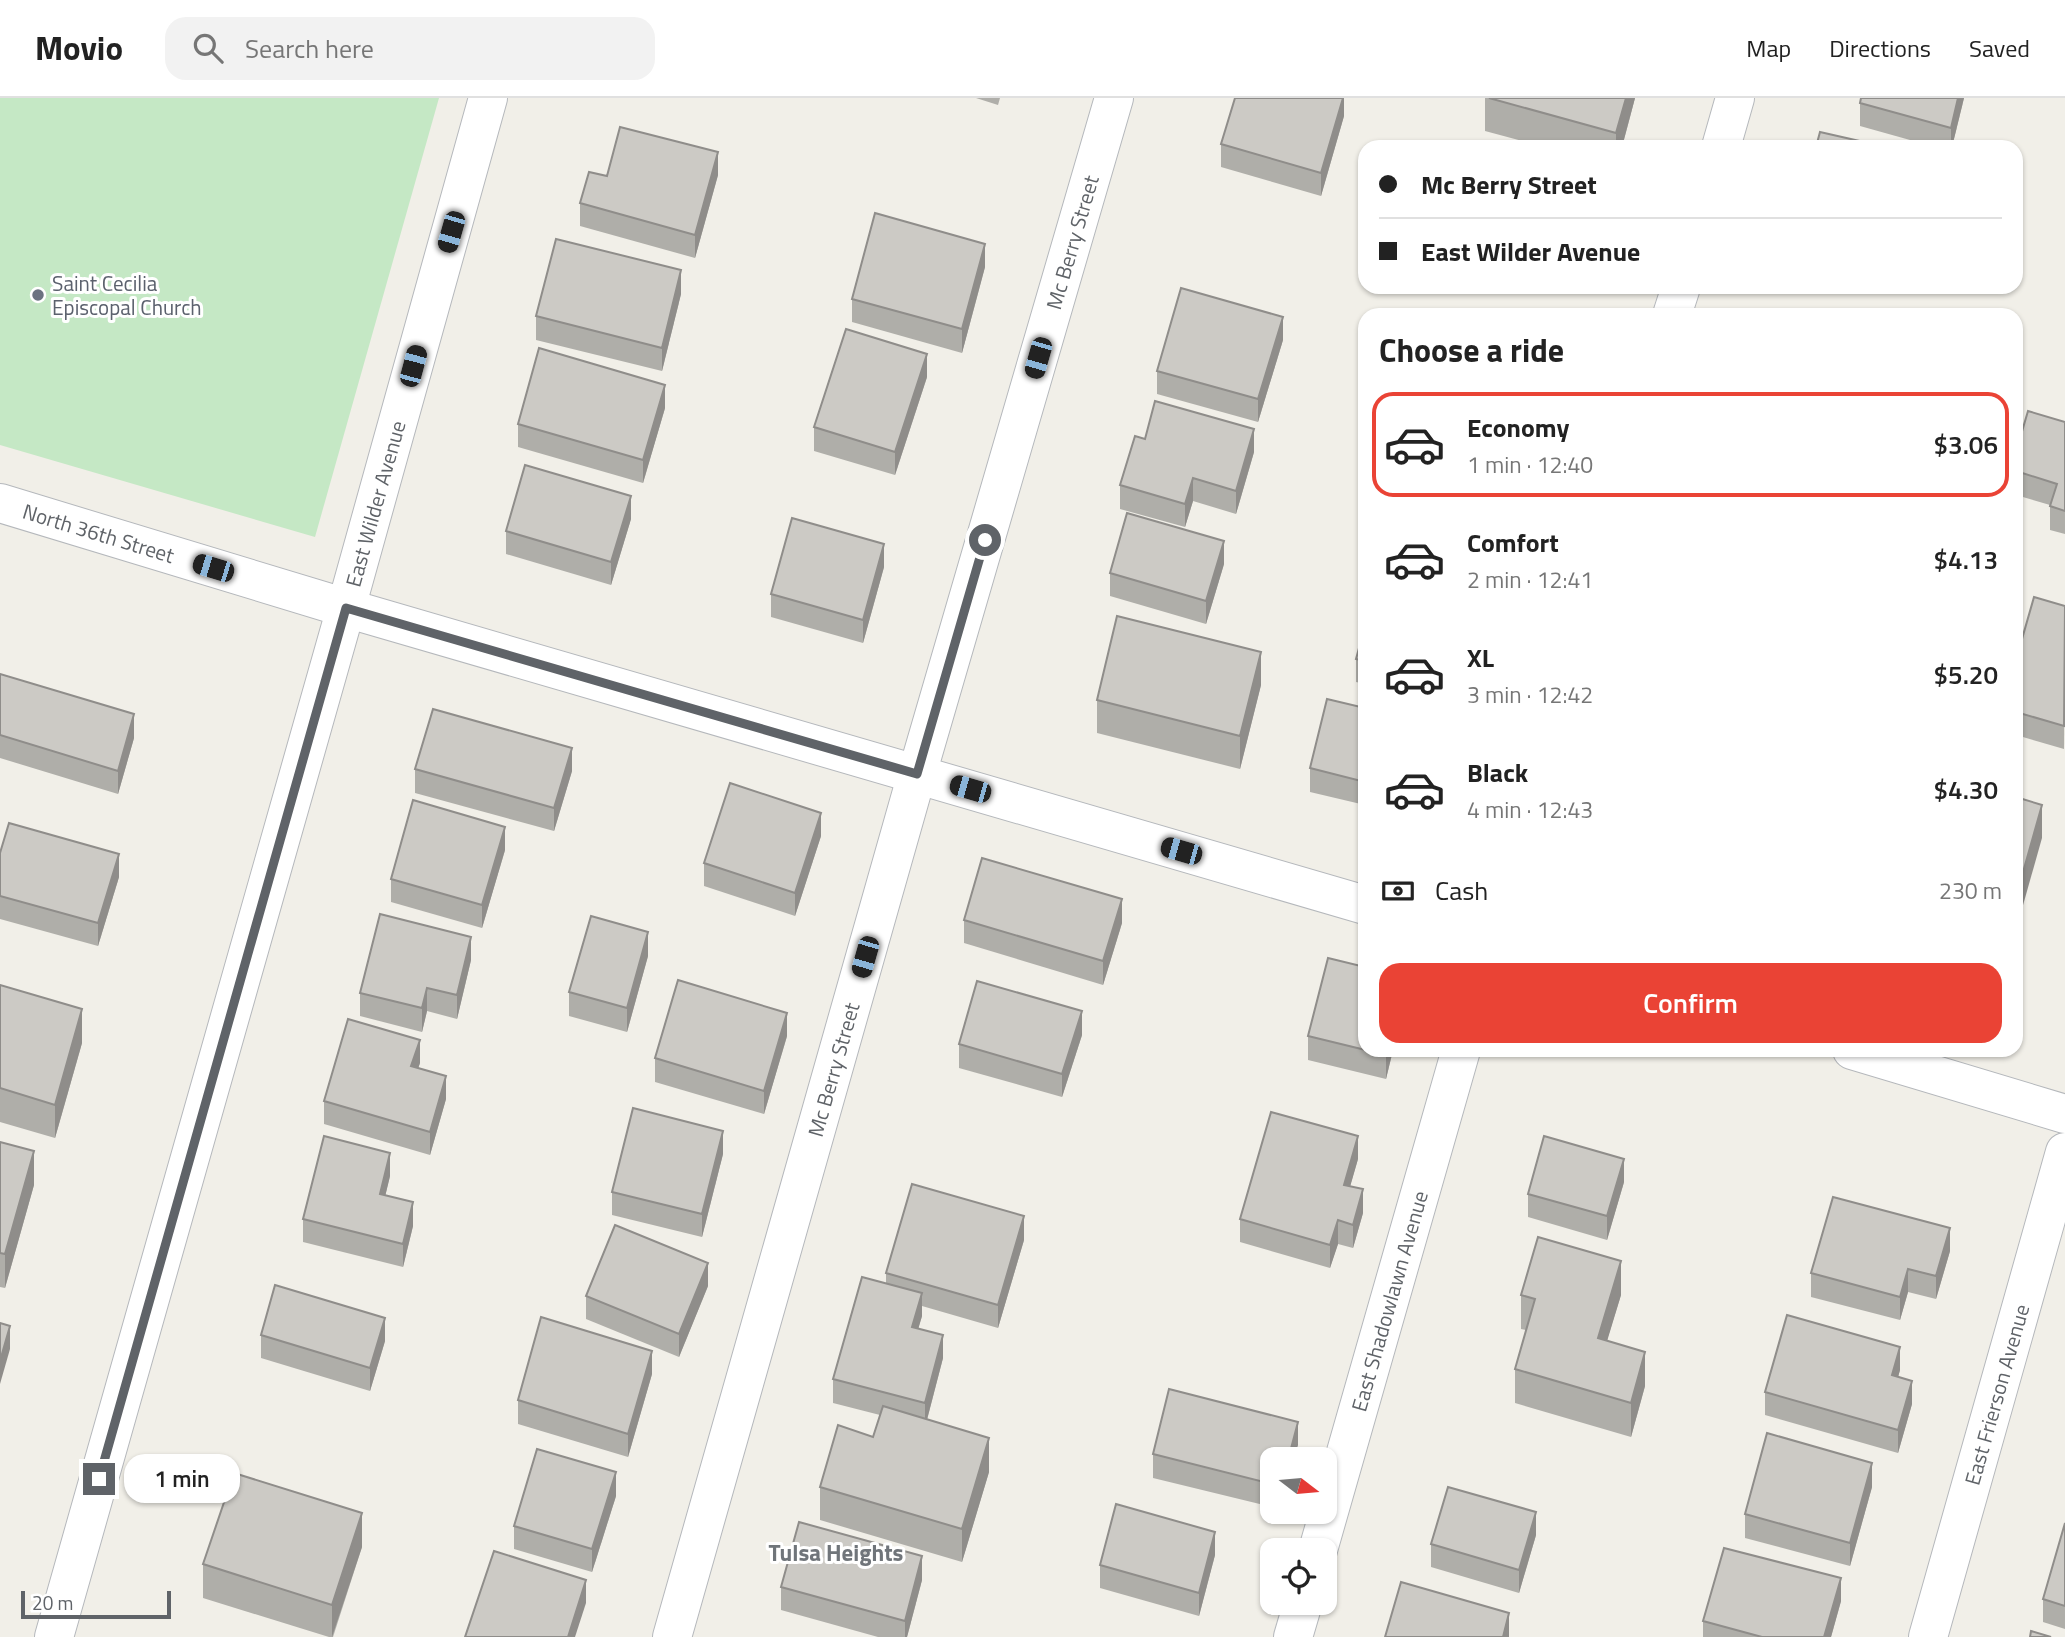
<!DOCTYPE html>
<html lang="en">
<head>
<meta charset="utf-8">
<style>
  :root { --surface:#fff; --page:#f2f2f2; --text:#222; --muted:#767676; --line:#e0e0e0; --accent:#ea4335 }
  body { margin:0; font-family:"Titillium Web",sans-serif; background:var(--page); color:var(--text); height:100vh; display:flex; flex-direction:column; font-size:26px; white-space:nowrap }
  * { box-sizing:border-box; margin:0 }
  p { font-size:23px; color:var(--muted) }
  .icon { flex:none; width:38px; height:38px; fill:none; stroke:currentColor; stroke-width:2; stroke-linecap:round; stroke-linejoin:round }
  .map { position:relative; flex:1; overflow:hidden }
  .side { position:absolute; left:1358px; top:210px; width:665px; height:749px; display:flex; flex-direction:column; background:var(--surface); border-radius:21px; box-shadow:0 2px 5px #0004 }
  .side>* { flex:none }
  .top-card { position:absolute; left:1358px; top:42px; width:665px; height:154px; border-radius:21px; box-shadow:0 2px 5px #0004; display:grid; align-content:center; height:154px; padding:0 21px; background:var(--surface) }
  .needle { width:46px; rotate:106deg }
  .buttons { position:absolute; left:1260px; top:1349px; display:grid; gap:14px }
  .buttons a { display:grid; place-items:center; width:77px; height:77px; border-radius:14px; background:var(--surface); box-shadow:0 2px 5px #0004; font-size:35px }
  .scale { position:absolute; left:21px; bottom:18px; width:150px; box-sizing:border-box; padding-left:7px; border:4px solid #5f6368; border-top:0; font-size:19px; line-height:24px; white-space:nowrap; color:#5f6368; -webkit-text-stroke:5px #fff; paint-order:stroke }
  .end { position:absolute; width:32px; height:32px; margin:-16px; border:9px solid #5f6368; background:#fff; box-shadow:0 0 0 4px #fff }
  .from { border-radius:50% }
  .bubble { position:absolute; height:49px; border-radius:21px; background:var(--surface); box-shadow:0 2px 5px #0004; font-size:23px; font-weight:600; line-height:49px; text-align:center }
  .car { position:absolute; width:21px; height:42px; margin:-21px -10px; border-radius:9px; box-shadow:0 0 5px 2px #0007; background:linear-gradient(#222 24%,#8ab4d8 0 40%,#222 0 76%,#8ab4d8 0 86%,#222 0) }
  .top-card b { display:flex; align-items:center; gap:24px; height:66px; font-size:26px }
  .top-card b+b { border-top:2px solid var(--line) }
  .top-card i { width:18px; height:18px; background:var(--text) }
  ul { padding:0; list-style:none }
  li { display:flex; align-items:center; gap:21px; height:105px; margin:0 14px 10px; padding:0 7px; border:4px solid transparent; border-radius:21px }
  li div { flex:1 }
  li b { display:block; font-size:26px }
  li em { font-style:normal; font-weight:600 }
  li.on { border-color:var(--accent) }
  li>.icon { width:63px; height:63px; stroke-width:1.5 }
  h2 { padding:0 21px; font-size:32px; line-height:84px }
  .pay { display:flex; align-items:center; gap:18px; height:77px; padding:0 21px; font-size:26px }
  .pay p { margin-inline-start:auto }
  .primary-button { display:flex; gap:14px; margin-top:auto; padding:14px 21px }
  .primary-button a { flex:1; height:80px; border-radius:21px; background:var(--accent); color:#fff; font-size:28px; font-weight:600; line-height:80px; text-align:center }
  header { display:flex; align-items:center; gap:42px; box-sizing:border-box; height:98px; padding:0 35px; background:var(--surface); border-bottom:2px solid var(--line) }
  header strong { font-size:33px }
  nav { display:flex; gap:38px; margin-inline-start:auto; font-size:24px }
  .search { width:490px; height:63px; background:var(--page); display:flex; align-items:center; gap:18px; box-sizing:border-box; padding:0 24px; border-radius:21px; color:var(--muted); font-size:26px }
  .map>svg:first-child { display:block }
</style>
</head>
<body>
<header>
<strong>Movio</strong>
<div class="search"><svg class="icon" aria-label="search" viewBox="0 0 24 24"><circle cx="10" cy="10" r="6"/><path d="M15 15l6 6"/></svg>Search here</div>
<nav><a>Map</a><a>Directions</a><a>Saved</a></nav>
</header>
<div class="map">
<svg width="2065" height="1539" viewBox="0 0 2065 1539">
  <rect width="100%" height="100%" fill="#f1efe8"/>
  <polygon fill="#c5e8c5" points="0,0 439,0 315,439 0,347"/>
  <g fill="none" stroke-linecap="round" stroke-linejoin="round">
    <defs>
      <g id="minor">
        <polyline points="1721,49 1735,0"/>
        <polyline points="1672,217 1681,189"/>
        <path id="s1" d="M0,405l346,105 1019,297"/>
        <polyline points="1852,952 2065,1016"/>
        <path id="s2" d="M1318,1452l143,-500"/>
        <path id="s3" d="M54,1539l292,-1029 142,-510"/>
        <path id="s4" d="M672,1539l245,-863 197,-676"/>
        <polyline points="1293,1539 1303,1505"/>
        <path id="s5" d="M1928,1539l137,-485"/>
      </g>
    </defs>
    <use href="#minor" stroke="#b5b8bc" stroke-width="40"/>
    <use href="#minor" stroke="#fff" stroke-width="38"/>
  </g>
  <g fill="#afaea9">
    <polygon points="976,0 1000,0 998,7"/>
    <polygon points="1344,0 1344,18 1321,98 1221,69 1221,46"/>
    <polygon points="1485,0 1635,0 1622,49 1545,49 1485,33"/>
    <polygon points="1861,0 1964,0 1952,49 1935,49 1860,28 1860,5"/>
    <polygon points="718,77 695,160 580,128 580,105 607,78"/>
    <polygon points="985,169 962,255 852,224 852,201"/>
    <polygon points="681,196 662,273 536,242 536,218"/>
    <polygon points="1283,242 1258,324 1157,296 1157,273"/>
    <polygon points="927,279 895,377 814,353 814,329"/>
    <polygon points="665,310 643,385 518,349 518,326"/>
    <polygon points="2065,324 2065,436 2050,432 2050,407 2016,397 2016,354"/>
    <polygon points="1145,341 1254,354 1236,416 1193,403 1185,429 1120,411 1120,387"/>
    <polygon points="631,421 611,487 506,456 506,433"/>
    <polygon points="1224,466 1206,526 1110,498 1110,475"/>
    <polygon points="884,469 863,545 771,519 771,496"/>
    <polygon points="2065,508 2064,651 2016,637 2016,562"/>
    <polygon points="1365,528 1365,586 1356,584 1356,561"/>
    <polygon points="0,576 134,640 118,696 0,660"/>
    <polygon points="1261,587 1240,671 1097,635 1097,602"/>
    <polygon points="1365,610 1365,707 1310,694 1310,670"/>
    <polygon points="415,671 572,673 554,733 415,695"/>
    <polygon points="821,738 795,818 704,788 704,765"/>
    <polygon points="505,752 482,830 391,804 391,781"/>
    <polygon points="0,755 119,779 98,848 0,821"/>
    <polygon points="964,822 1122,825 1103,887 964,845"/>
    <polygon points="648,858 627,934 569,918 569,894"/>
    <polygon points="471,862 457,921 427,913 422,934 360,918 360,895"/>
    <polygon points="0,887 82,945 55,1040 0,1024"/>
    <polygon points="1082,937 1062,999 959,970 959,946"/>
    <polygon points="787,938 764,1016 655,984 655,960"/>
    <polygon points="1308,938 1365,952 1393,952 1386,981 1308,962"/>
    <polygon points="420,965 418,970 446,1001 430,1057 324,1026 324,1003"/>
    <polygon points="0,1044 34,1087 5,1190 0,1189"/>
    <polygon points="723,1056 702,1139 612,1117 612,1094"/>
    <polygon points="1358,1061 1350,1088 1363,1115 1353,1150 1338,1146 1330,1170 1240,1144 1240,1121"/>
    <polygon points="390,1078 385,1098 413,1128 403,1169 303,1144 303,1121"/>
    <polygon points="1624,1084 1607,1142 1528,1119 1528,1096"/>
    <polygon points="1024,1142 998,1230 922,1208 922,1218 918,1231 943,1260 927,1322 989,1374 962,1464 820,1422 820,1389 873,1339 880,1317 833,1305 833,1281 886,1186 886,1175"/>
    <polygon points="1950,1153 1936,1201 1908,1194 1900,1222 1811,1199 1811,1175"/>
    <polygon points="708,1188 679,1259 586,1221 586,1198"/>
    <polygon points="1521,1197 1621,1197 1607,1242 1645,1288 1631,1339 1515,1305 1515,1271 1526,1232 1521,1231"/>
    <polygon points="261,1237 385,1243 370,1293 261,1260"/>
    <polygon points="1900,1272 1898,1279 1912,1306 1898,1355 1765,1317 1765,1294"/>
    <polygon points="652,1276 628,1359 518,1326 518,1302"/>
    <polygon points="1298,1347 1272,1362 1272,1409 1153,1380 1153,1356"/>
    <polygon points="1872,1389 1850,1468 1745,1440 1745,1416"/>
    <polygon points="616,1398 592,1474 514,1451 514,1428"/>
    <polygon points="2065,1425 2065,1531 2043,1524 2043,1501"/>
    <polygon points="1536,1437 1519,1495 1431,1469 1431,1446"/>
    <polygon points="362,1449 333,1539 329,1539 203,1500 203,1466"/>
    <polygon points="1215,1457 1199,1518 1100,1490 1100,1467"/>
    <polygon points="922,1482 907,1539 878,1539 781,1512 781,1489"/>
    <polygon points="1841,1503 1831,1539 1703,1539 1703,1523"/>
  </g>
  <g fill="#8f8d8a">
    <polygon points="1343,0 1344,0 1344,18 1321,98 1321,75"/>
    <polygon points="1626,0 1635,0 1622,49 1616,49 1616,35"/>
    <polygon points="1958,0 1964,0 1952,49 1951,49 1951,30"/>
    <polygon points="718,54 718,77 695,160 695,137"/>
    <polygon points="985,146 985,169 962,255 962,231"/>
    <polygon points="681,172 681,196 662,273 662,250"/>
    <polygon points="1283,219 1283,242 1258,324 1258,301"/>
    <polygon points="927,256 927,279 895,377 895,354"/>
    <polygon points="665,287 665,310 643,385 643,362"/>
    <polygon points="1254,331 1254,354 1236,416 1236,393"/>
    <polygon points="1193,380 1193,403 1185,429 1185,406"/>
    <polygon points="631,398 631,421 611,487 611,464"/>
    <polygon points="1224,443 1224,466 1206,526 1206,503"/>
    <polygon points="884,446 884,469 863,545 863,522"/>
    <polygon points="1261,554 1261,587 1240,671 1240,638"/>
    <polygon points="134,616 134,640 118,696 118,673"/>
    <polygon points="572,650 572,673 554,733 554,710"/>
    <polygon points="2042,707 2042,740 2016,832 2016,799"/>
    <polygon points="821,715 821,738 795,818 795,795"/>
    <polygon points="505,729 505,752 482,830 482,807"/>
    <polygon points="119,756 119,779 98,848 98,825"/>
    <polygon points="1122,801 1122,825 1103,887 1103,863"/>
    <polygon points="648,834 648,858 627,934 627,910"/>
    <polygon points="471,839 471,862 457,921 457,897"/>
    <polygon points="427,890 427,913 422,934 422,910"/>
    <polygon points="82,911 82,945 55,1040 55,1007"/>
    <polygon points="1082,913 1082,937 1062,999 1062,976"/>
    <polygon points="787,915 787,938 764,1016 764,993"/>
    <polygon points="420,942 420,965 411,991 411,968"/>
    <polygon points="1387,952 1393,952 1386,981 1386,957"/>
    <polygon points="446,978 446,1001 430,1057 430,1034"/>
    <polygon points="723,1033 723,1056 702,1139 702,1116"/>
    <polygon points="1358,1038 1358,1061 1344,1110 1344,1087"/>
    <polygon points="34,1053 34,1087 5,1190 5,1156"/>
    <polygon points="390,1055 390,1078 380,1120 380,1096"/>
    <polygon points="1624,1061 1624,1084 1607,1142 1607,1118"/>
    <polygon points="1363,1091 1363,1115 1353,1150 1353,1127"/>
    <polygon points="413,1104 413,1128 403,1169 403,1146"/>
    <polygon points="1024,1118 1024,1142 998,1230 998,1207"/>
    <polygon points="1338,1122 1338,1146 1330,1170 1330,1147"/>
    <polygon points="1950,1130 1950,1153 1936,1201 1936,1178"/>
    <polygon points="1621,1163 1621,1197 1598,1273 1598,1240"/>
    <polygon points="708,1165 708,1188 679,1259 679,1236"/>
    <polygon points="1908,1171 1908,1194 1900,1222 1900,1199"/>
    <polygon points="922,1195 922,1218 912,1252 912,1229"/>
    <polygon points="385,1220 385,1243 370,1293 370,1270"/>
    <polygon points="10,1228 10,1251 0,1286 0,1263"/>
    <polygon points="943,1237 943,1260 925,1329 925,1305"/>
    <polygon points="1900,1249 1900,1272 1892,1300 1892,1277"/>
    <polygon points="652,1253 652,1276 628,1359 628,1336"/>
    <polygon points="1645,1254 1645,1288 1631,1339 1631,1305"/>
    <polygon points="1912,1283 1912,1306 1898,1355 1898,1332"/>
    <polygon points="1298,1324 1298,1347 1294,1362 1288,1362"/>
    <polygon points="989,1340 989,1374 962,1464 962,1431"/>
    <polygon points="1872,1365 1872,1389 1850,1468 1850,1445"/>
    <polygon points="616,1374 616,1398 592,1474 592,1451"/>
    <polygon points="1536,1414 1536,1437 1519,1495 1519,1472"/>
    <polygon points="362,1415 362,1449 332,1539 332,1507"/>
    <polygon points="1215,1434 1215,1457 1199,1518 1199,1495"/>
    <polygon points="922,1458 922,1482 907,1539 905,1539 905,1523"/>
    <polygon points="1841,1480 1841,1503 1831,1539 1824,1539"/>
    <polygon points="586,1482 586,1505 575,1539 568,1539"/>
    <polygon points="1509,1515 1509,1539 1503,1539"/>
  </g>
  <g fill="#cccac5" stroke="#8f8d8a" stroke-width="2">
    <polygon points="1235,0 1343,0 1321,75 1221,46"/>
    <polygon points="1489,0 1626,0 1616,35"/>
    <polygon points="1861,0 1958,0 1951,30 1860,5"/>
    <polygon points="620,29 718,54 695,137 580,105 589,74 607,78"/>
    <polygon points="1820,34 1886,49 1816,49"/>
    <polygon points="875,115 985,146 962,231 852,201"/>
    <polygon points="556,141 681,172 662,250 536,218"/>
    <polygon points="1181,190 1283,219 1258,301 1157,273"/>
    <polygon points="846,231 927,256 895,354 814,329"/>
    <polygon points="539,250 665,287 643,362 518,326"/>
    <polygon points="1155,303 1254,331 1236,393 1193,380 1185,406 1120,387 1135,338 1145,341"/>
    <polygon points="2028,313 2065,324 2065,413 2050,408 2057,386 2016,373 2016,354"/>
    <polygon points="525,367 631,398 611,464 506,433"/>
    <polygon points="1127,415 1224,443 1206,503 1110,475"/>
    <polygon points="792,420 884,446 863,522 771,496"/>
    <polygon points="2034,499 2065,508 2064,628 2016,614 2016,562"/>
    <polygon points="1117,518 1261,554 1240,638 1097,602"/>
    <polygon points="1365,528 1365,563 1356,561"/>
    <polygon points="0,576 134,616 118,673 0,637"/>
    <polygon points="1327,601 1365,610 1365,684 1310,670"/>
    <polygon points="433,611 572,650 554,710 415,671"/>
    <polygon points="730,685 821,715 795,795 704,765"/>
    <polygon points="2016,699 2042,707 2016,799"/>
    <polygon points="413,702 505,729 482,807 391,781"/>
    <polygon points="9,725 119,756 98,825 0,798 0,755"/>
    <polygon points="982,760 1122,801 1103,863 964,822"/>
    <polygon points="380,816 471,839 457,897 427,890 422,910 360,895"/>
    <polygon points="591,818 648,834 627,910 569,894"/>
    <polygon points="1328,860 1365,869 1365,952 1387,952 1386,957 1308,938"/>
    <polygon points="678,882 787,915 764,993 655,960"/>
    <polygon points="977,883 1082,913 1062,976 959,946"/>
    <polygon points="0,887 82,911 55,1007 0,990"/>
    <polygon points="348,921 420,942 411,968 446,978 430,1034 324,1003"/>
    <polygon points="633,1010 723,1033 702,1116 612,1094"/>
    <polygon points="1271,1014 1358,1038 1344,1087 1363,1091 1353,1127 1338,1122 1330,1147 1240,1121"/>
    <polygon points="324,1038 390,1055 380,1096 413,1104 403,1146 303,1121"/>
    <polygon points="1544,1038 1624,1061 1607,1118 1528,1096"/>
    <polygon points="0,1044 34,1053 5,1156 0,1155"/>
    <polygon points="912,1086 1024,1118 998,1207 886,1175"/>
    <polygon points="1833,1099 1950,1130 1936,1178 1908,1171 1900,1199 1811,1175"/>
    <polygon points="615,1127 708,1165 679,1236 586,1198"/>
    <polygon points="1538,1139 1621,1163 1598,1240 1645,1254 1631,1305 1515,1271 1535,1201 1521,1197"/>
    <polygon points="862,1179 922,1195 912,1229 943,1237 925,1305 833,1281"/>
    <polygon points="275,1187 385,1220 370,1270 261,1237"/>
    <polygon points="1787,1217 1900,1249 1892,1277 1912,1283 1898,1332 1765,1294"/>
    <polygon points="541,1219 652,1253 628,1336 518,1302"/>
    <polygon points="0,1225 10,1228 0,1263"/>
    <polygon points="1169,1291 1298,1324 1288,1362 1272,1362 1272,1386 1153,1356"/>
    <polygon points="883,1308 989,1340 962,1431 820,1389 838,1327 873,1339"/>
    <polygon points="1767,1335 1872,1365 1850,1445 1745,1416"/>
    <polygon points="537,1351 616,1374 592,1451 514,1428"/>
    <polygon points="234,1375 362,1415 332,1507 203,1466"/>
    <polygon points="1448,1389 1536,1414 1519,1472 1431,1446"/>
    <polygon points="1116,1406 1215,1434 1199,1495 1100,1467"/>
    <polygon points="799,1424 922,1458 905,1523 781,1489"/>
    <polygon points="2065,1425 2065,1508 2043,1501"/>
    <polygon points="1724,1450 1841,1480 1824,1539 1762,1539 1703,1523"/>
    <polygon points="494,1453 586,1482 568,1539 465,1539"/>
    <polygon points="1401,1484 1509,1515 1503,1539 1385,1539"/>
    <polygon points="2031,1533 2051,1539 2030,1539"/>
  </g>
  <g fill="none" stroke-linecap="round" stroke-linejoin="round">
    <polyline stroke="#5f6368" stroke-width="9" points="99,1381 346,510 917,676 985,442"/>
  </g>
  <circle fill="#6b7280" stroke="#fff" stroke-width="2.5" cx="38" cy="197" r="7"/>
  <g text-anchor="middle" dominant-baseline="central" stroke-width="6" stroke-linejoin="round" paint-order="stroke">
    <g font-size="21" fill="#5f6368" stroke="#fff">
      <text stroke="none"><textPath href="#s4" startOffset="1451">Mc Berry Street</textPath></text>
      <text stroke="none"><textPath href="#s3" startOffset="1178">East Wilder Avenue</textPath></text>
      <text stroke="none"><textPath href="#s1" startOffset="103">North 36th Street</textPath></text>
      <text stroke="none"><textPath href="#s4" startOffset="590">Mc Berry Street</textPath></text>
      <text stroke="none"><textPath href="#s2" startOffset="259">East Shadowlawn Avenue</textPath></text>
      <text stroke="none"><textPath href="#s5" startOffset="252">East Frierson Avenue</textPath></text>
    </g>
    <g font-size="21" fill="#5b616d" stroke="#fff" text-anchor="start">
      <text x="52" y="185">Saint Cecilia<tspan x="52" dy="24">Episcopal Church</tspan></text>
    </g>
    <g font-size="23" font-weight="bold" fill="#70757a" stroke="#fff">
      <text x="836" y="1454">Tulsa Heights</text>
    </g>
  </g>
</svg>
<div class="buttons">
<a><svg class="needle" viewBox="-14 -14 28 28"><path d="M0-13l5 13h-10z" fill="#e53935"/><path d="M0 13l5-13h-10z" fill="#767676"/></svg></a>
<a><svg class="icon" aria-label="locate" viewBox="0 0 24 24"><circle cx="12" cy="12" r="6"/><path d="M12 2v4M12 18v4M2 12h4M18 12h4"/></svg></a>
</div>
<div class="scale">20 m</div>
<i class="end from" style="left:985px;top:442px"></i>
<i class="end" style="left:99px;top:1381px"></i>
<div class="bubble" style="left:124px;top:1356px;width:116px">1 min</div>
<i class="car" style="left:451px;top:134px;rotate:196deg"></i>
<i class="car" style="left:1038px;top:260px;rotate:196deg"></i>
<i class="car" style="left:413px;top:268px;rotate:15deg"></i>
<i class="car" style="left:213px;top:470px;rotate:287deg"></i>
<i class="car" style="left:970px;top:691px;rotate:286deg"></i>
<i class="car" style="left:1181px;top:753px;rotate:286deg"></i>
<i class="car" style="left:865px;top:859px;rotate:196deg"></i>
<div class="top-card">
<b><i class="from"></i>Mc Berry Street</b>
<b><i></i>East Wilder Avenue</b>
</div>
<section class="side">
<h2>Choose a ride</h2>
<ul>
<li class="on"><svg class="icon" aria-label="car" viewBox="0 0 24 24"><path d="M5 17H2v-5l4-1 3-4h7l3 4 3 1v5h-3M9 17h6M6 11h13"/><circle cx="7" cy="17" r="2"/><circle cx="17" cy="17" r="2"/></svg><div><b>Economy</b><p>1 min · 12:40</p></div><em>$3.06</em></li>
<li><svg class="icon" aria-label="car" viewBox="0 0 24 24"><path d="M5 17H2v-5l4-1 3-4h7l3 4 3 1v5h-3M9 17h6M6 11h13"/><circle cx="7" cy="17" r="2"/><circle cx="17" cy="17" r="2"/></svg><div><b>Comfort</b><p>2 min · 12:41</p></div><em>$4.13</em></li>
<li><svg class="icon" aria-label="car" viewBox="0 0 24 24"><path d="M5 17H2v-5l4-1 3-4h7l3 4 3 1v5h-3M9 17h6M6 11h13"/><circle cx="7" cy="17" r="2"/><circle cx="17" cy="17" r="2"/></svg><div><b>XL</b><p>3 min · 12:42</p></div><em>$5.20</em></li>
<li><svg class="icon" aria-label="car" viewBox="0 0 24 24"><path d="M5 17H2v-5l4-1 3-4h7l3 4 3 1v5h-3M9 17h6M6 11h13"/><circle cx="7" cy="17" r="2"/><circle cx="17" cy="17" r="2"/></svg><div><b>Black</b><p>4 min · 12:43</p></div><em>$4.30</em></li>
</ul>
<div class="pay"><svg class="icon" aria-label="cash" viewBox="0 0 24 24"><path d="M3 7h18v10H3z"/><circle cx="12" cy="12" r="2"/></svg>Cash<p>230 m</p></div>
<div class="primary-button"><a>Confirm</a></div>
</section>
</div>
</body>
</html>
